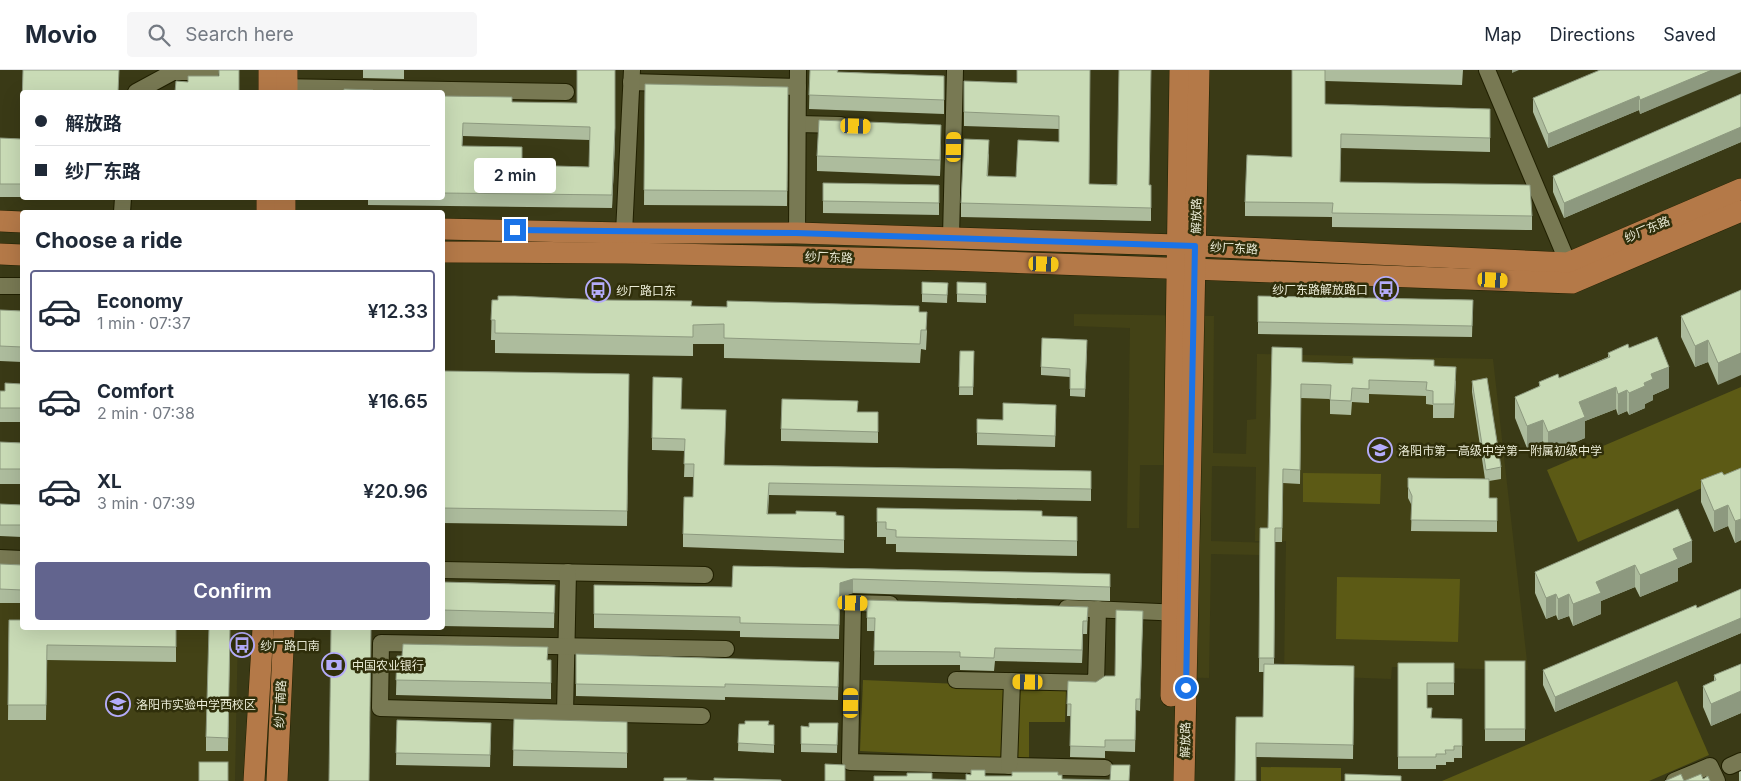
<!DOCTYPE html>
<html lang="en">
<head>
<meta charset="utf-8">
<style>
  :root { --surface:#fff; --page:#f6f6f7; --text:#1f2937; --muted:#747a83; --line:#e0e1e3; --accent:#62648e }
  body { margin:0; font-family:Inter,"Noto Sans SC",sans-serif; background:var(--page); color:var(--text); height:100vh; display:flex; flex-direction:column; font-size:19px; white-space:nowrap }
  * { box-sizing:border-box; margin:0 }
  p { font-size:16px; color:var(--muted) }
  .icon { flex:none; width:28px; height:28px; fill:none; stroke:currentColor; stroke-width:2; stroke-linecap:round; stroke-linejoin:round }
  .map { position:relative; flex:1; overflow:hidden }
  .panel { position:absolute; left:20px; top:140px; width:425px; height:420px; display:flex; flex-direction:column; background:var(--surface); border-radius:5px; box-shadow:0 5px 20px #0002 }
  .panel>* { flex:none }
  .guide { position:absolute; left:20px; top:20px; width:425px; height:110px; border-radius:5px; box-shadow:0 5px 20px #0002; display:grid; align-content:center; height:110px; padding:0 15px; background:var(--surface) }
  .end { position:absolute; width:22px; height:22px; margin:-11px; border:6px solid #1a73e8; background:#fff; box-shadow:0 0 0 2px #fff }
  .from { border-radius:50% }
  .bubble { position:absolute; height:35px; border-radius:5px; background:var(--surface); box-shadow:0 5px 20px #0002; font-size:16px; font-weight:600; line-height:35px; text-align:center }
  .car { position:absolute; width:15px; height:30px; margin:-15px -8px; border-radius:6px; box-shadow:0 0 4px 1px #0007; background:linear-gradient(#f5c518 24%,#345 0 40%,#f5c518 0 76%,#345 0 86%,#f5c518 0) }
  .guide b { display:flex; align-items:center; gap:18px; height:48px; font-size:19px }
  .guide b+b { border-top:1px solid var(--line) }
  .guide i { width:12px; height:12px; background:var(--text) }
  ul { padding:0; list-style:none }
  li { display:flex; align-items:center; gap:15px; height:82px; margin:0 10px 8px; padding:0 5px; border:2px solid transparent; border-radius:5px }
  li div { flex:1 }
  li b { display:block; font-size:19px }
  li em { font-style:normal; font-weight:600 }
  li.selected { border-color:var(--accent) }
  li>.icon { width:45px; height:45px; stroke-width:1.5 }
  h2 { padding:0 15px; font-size:22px; line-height:60px }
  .button { display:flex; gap:10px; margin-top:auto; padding:10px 15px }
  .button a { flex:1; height:58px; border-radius:5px; background:var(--accent); color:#fff; font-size:20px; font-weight:600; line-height:58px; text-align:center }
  header { display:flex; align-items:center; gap:30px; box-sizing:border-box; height:70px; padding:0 25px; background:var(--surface); border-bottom:1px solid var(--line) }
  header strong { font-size:24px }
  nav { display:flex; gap:28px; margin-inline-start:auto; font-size:18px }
  .search { width:350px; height:45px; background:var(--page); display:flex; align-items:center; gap:12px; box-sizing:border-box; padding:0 18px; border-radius:5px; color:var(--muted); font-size:19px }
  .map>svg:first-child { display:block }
</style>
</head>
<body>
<header>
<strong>Movio</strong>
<div class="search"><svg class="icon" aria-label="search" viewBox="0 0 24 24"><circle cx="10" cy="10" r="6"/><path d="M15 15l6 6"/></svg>Search here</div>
<nav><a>Map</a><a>Directions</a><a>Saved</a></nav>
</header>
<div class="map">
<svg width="1741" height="711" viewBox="0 0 1741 711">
  <rect width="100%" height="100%" fill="#3a3a16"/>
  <g fill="#434216">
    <polygon points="1074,244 1214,246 1213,383 1246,384 1247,350 1256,349 1257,284 1493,289 1528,600 1392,597 1391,609 1284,605 1286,471 1255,471 1256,397 1212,396 1211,471 1273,473 1272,598 1259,598 1260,485 1211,484 1209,608 1171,607 1174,395 1140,395 1139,458 1127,458 1130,258 1074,256"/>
    <polygon points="0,502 22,503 22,558 238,558 235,711 0,711"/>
  </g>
  <g fill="#5c5a15">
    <polygon points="1741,317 1741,401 1578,472 1547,400"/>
    <polygon points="1303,403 1381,404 1380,434 1303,432"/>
    <polygon points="1337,507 1460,509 1458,572 1336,569"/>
    <polygon points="863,610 1008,616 1005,688 860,681"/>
    <polygon points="1677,611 1709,685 1649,711 1442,711"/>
    <polygon points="1015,617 1066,618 1065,652 1029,652 1029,688 1015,688"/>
    <polygon points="1261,697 1341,698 1341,711 1261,711"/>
  </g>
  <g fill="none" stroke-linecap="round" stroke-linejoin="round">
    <defs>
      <g id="minor">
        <polyline points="1487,0 1568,193"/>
        <polyline points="631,12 798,17"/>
        <polyline points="276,17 566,22"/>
        <polyline points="136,22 173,2 211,2"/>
        <polyline points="798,54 841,55"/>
        <polyline points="122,142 123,128"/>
        <polyline points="624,163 632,0"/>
        <polyline points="797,163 798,0"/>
        <polyline points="951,167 955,0"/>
        <polyline points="0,216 22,216"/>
        <polyline points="0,488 22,489"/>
        <polyline points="442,500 705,505"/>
        <polyline points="890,534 853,533 850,692 1105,698"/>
        <polyline points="1067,538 1182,543"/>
        <polyline points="956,610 1096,613 1098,539"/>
        <polyline points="565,643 568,502"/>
        <polyline points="702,646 380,638 381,573 726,579"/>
        <polyline points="1009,696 1012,611"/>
        <polyline points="1730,696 1741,691"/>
        <polyline points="1674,711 1710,696 1717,711"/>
      </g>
      <g id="major">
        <polyline points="269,22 269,0"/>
        <polyline points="287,22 287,0"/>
        <polyline points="267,142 267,128"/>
        <polyline points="285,142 285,128"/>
        <polyline points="0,151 22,152"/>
        <polyline points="442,159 624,163 797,163 1177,175 1568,193 1741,119"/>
        <polyline points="442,182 626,183 950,190 1572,213 1741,141"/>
        <polyline points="0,184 22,185"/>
        <polyline points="1171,626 1180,0"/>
        <polyline points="254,711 263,558"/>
        <polyline points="277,711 284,558"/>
        <polyline points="1184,711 1199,0"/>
      </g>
    </defs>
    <use href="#minor" stroke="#212000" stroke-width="18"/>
    <use href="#major" stroke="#212000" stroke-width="22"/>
    <use href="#minor" stroke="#787953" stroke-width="16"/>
    <use href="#major" stroke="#b47948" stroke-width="21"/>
  </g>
  <g fill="#adbc9d" fill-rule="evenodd">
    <polygon points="363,0 404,0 404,9 363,8"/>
    <polygon points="810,0 838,0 838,2 944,6 944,44 809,39"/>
    <polygon points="1090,0 1089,114 1151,115 1151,151 961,147 961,133 989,83 988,106 1016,107 1059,72 1059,59 964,56 964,11 1017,13"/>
    <polygon points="1292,0 1463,0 1462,15 1325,11 1325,34 1490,39 1490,82 1341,78 1340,112 1532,146 1532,160 1332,157 1332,147 1245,146 1245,132 1292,87"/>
    <polygon points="1741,0 1640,44 1639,40 1548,78 1533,42 1533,28"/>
    <polygon points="645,14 788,17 787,136 644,135"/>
    <polygon points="22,22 22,127 0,127 0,68 21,69"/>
    <polygon points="1741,24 1741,72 1564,148 1553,122 1553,106"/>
    <path d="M442,26l70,6 65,1 38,38 -3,67 -244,-3v-7h74zM463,66l127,4 -1,27 -67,-2 -60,-19z"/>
    <polygon points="941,70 940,106 817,101 817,86"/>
    <polygon points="823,113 939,115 939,145 823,143"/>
    <polygon points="922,212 948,213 947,233 922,232"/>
    <polygon points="957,212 986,213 986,233 957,232"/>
    <polygon points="1741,220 1718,315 1708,292 1695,297 1681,267 1681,246"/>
    <polygon points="1258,226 1473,230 1472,267 1258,264"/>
    <polygon points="492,230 692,236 919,242 927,261 926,280 921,279 920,293 724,288 724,274 693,274 693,286 495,283 495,270 491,270"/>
    <polygon points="0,240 22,241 22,292 0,291"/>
    <polygon points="1087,278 1085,327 1070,326 1070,307 1041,305 1041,297"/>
    <polygon points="1629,278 1669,318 1653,325 1653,330 1645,334 1645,338 1629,345 1627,341 1618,345 1616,339 1585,351 1585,368 1548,384 1543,371 1527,378 1515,348 1515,327 1539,317 1539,312 1559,308 1608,287 1608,283"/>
    <polygon points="960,281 974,281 973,325 959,325"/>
    <polygon points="1302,292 1434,296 1456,311 1454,348 1433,348 1433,335 1426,334 1426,326 1369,324 1369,333 1352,332 1351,345 1330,344 1330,329 1301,328 1300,414 1283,413 1282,472 1275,472 1274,594 1354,596 1353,689 1256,687 1235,711 1263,647 1264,602 1259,602 1260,458 1268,458"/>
    <polygon points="442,301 629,304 627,456 442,453"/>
    <polygon points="1472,311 1501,397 1501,409 1489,411 1489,428 1497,428 1497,462 1411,461 1412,436 1408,428 1408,408 1485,409 1472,322"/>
    <polygon points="22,314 22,352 0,352 0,321 5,321"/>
    <polygon points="681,339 725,395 1091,401 1091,431 769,425 768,444 836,445 844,458 844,483 683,477 683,464 693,427 694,407 684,407 685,381 652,380 652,368"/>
    <polygon points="878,342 878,373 781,371 781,359"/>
    <polygon points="1056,347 1055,377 977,375 977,349 1003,350"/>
    <polygon points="0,372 22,373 22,414 0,414"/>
    <polygon points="1741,398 1741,470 1735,473 1728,456 1714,462 1701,432 1701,410 1724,405"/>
    <polygon points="0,434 22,435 22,467 0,466"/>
    <polygon points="877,438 1042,446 1077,447 1077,486 896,482 896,474 886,474 886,467 877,467"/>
    <polygon points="1692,492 1678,498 1678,511 1640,527 1635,517 1601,531 1601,544 1573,556 1569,546 1558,550 1556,545 1546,549 1535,523 1535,502"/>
    <polygon points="0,494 22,495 22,533 0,533"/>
    <polygon points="733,496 1110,504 1110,531 853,523 840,527 839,569 740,567 740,561 594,558 594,515 732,517"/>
    <polygon points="442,512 555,515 554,558 442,556"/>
    <polygon points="1741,519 1741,563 1555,642 1543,615 1543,600 1697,538"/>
    <polygon points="867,530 1088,537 1087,564 1083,564 1082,593 995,591 994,601 960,600 960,595 874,595 875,561 867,561"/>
    <polygon points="1143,541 1140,641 1136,640 1135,682 1105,681 1105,688 1070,687 1071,646 1067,646 1068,611 1096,612 1115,606"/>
    <polygon points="9,550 176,558 176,592 47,590 46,650 8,650"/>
    <polygon points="230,558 228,681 206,681 206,667"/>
    <polygon points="576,584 839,592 838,630 725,627 725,630 576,626"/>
    <polygon points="397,586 551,590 551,629 396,625"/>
    <rect x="1485" y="591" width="40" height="80"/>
    <polygon points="1398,593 1454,593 1454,625 1427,625 1427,638 1432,648 1462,649 1462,688 1454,688 1454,692 1446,692 1446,695 1436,695 1436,699 1398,699"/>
    <polygon points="1741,594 1741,643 1711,656 1703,637 1703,616 1714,611 1714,605"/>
    <polygon points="514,649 627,652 627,698 513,696"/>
    <polygon points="397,650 491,653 490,697 396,695"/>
    <polygon points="838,653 837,683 801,682 801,656 809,657"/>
    <polygon points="739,654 774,655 774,683 738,681"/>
    <polygon points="1741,701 1741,711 1739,711 1739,702"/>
  </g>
  <g fill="#8d997f">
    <polygon points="1512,0 1519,0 1512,3"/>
    <polygon points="1712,0 1741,0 1741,2 1640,44 1640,30"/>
    <polygon points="1639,26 1639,40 1548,78 1548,64"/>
    <polygon points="941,55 941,70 940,106 940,90"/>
    <polygon points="1741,57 1741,72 1564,148 1564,133"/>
    <polygon points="615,58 615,71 612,138 612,125"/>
    <polygon points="1708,270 1708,292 1695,297 1695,276"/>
    <polygon points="1741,283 1741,305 1718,315 1718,293"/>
    <polygon points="1669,297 1669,318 1653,325 1653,330 1645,334 1645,338 1629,345 1629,323 1644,313 1651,304"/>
    <polygon points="1616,317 1616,339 1585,351 1585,368 1548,384 1548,362 1579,332"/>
    <polygon points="1627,320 1627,341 1618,345 1618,324"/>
    <polygon points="1543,350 1543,371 1527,378 1527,356"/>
    <polygon points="1728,435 1728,456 1714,462 1714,441"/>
    <polygon points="1741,449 1741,470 1735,473 1735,451"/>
    <polygon points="1692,471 1692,492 1678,498 1678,511 1640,527 1640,505 1673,479"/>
    <polygon points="1635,495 1635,517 1601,531 1601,544 1573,556 1573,534 1596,512"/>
    <polygon points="853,509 853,523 840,527 839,569 840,513"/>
    <polygon points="1556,524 1556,545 1546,549 1546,528"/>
    <polygon points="1569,524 1569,546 1558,550 1558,529"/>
    <polygon points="1741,548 1741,563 1555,642 1555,627"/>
    <polygon points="1083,551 1083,564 1082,593 1082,580"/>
    <polygon points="1741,621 1741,643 1711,656 1711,634"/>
  </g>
  <g fill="#c9dbb6" stroke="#8d997f" fill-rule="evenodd">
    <polygon points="23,0 119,0 118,22 22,22 22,114 0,114 0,68 21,69"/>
    <polygon points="219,0 239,0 239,22 145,22 145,21 175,22 176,11 188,12 188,6 219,6"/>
    <path d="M577,0h38v58l-3,67 -170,-2v-97l70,1v5l65,1zM463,53l127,4 -1,40 -67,-2v-18l-60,-1z"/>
    <polygon points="810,0 838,0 837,2 944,6 944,30 809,25"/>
    <polygon points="1017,0 1090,0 1089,114 1117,115 1119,0 1151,0 1149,115 1151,115 1151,138 961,133 964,69 989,70 987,106 1016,107 1018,70 1059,72 1059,46 964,42 964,11 1017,13"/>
    <polygon points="1292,0 1325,0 1325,34 1490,39 1490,68 1341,64 1340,112 1530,115 1532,146 1332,143 1333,133 1245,132 1247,85 1292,87"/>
    <polygon points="1600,0 1712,0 1640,30 1639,26 1548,64 1533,28"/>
    <polygon points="645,14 788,17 787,121 644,120"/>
    <polygon points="344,19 373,20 373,22 344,22"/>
    <polygon points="1741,24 1741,57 1564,133 1553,106"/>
    <polygon points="819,50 941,55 940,90 817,86"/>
    <polygon points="823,113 939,115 939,133 823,131"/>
    <polygon points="922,212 948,213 947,225 922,224"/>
    <polygon points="957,212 986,213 986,225 957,224"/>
    <polygon points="1741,220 1741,283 1718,293 1708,270 1695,276 1681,246"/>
    <polygon points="498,226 515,226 603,230 692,231 691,236 727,237 727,231 919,236 919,242 927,242 926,260 921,260 920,274 724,268 724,254 693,255 693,267 495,263 495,250 491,250 492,230 498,230"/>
    <polygon points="1258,226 1473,230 1472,256 1258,252"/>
    <polygon points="0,240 22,241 22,277 0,276"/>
    <polygon points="1657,267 1669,297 1651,304 1653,309 1644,313 1645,316 1629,323 1627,320 1618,324 1616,317 1579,332 1585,347 1548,362 1543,350 1527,356 1515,327 1540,316 1539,312 1558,304 1559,308 1610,287 1608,283 1628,274 1629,278"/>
    <polygon points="1042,268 1087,270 1085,319 1070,319 1070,299 1041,297"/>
    <polygon points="1272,277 1302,278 1302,292 1353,294 1353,288 1434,290 1434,296 1456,297 1454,334 1433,334 1433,321 1426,320 1427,312 1369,310 1369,319 1352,318 1351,331 1330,330 1331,315 1301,314 1300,400 1283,399 1282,458 1275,458 1274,588 1259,588 1260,458 1268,458"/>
    <polygon points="960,281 974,281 973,317 959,317"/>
    <polygon points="442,301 629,304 627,441 442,438"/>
    <polygon points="653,307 682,308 681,339 726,340 724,395 1091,401 1091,419 769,413 767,444 796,444 796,441 836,442 836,445 844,446 844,470 683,464 684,427 693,427 694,394 684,394 685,369 652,368"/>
    <polygon points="1487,308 1501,397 1486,400 1472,311"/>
    <polygon points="5,313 22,314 22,338 0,338 0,321 5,321"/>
    <polygon points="782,329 858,331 857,342 878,342 878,362 781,359"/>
    <polygon points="1003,333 1056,335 1055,366 977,363 977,349 1003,350"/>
    <polygon points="0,372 22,373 22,399 0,399"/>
    <polygon points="1741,398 1741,449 1735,451 1728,435 1714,441 1701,410 1722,402 1724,405"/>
    <polygon points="1408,408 1489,409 1489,428 1497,428 1497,451 1411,450 1412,426 1408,417"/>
    <polygon points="0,434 22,435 22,455 0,455"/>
    <polygon points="877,438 1042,441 1042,446 1077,447 1077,471 896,467 896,460 886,459 886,452 877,452"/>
    <polygon points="1678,439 1692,471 1673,479 1678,489 1640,505 1635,495 1596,512 1601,523 1573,534 1569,524 1558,529 1556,524 1546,528 1535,502"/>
    <polygon points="0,494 22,495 22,520 0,519"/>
    <polygon points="733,496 1110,504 1110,517 853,509 840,513 839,555 740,553 740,547 594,544 594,515 732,517"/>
    <polygon points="442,512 555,515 554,543 442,540"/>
    <polygon points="1741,519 1741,548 1555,627 1543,600 1696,535 1697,538"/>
    <polygon points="867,530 1088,537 1087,551 1083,551 1082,580 995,578 994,588 960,587 960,582 874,581 875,548 867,548"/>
    <polygon points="1116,540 1143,541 1140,629 1136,629 1135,670 1105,670 1105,677 1070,676 1071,634 1067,634 1068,611 1096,612 1105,606 1115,606"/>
    <polygon points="9,550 22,550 22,558 176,558 176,577 47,575 46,635 8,635"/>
    <polygon points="209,558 230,558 228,668 206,667"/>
    <polygon points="331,558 371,558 369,711 329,711"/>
    <polygon points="403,574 548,577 547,590 551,590 551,613 396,610 397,586 402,586"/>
    <polygon points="576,584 839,592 838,617 725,614 725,617 576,614"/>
    <rect x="1485" y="591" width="40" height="68"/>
    <polygon points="1398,593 1454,593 1454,613 1427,613 1427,638 1432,638 1431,648 1462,649 1462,676 1454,676 1454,680 1445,680 1446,684 1436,684 1436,687 1398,687"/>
    <polygon points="1264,594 1354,596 1353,675 1256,673 1256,711 1235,711 1236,647 1263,647"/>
    <polygon points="1741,594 1741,621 1711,634 1703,616 1716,610 1714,605"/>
    <polygon points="514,649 627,652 627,683 513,680"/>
    <polygon points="397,650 491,653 490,685 396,683"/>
    <polygon points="745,651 769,651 768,655 774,655 774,675 738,673 739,654 745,654"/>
    <polygon points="809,653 838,653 837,675 801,674 801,656 809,657"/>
    <rect x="199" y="692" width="29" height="19"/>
    <polygon points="825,694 845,695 845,711 825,711"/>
    <polygon points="1111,695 1130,695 1129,711 874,711 874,706 907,706 907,703 932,703 932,709 966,710 966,704 971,705 971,700 985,700 985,706 1012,706 1012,702 1058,702 1058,705 1062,705 1062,709 1110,710"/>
    <polygon points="1345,704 1401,706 1401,711 1345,711"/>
    <polygon points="1681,704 1684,711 1701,704 1703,709 1708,706 1710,711 1665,711"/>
    <polygon points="664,708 687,708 686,710 714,711 714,708 781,710 781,711 664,711"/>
  </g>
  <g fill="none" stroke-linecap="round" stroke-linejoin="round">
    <polyline stroke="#1a73e8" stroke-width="6" points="515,160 796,163 1195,176 1186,618"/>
  </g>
  <defs>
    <symbol id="bus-ring" viewBox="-11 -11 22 22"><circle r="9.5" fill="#302f0b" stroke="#b4acf9" stroke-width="1.5"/><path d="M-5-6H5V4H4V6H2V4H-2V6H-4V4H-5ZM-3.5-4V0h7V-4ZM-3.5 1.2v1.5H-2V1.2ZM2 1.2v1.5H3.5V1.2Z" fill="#b4acf9"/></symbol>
    <symbol id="school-ring" viewBox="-11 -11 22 22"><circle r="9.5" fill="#302f0b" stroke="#b4acf9" stroke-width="1.5"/><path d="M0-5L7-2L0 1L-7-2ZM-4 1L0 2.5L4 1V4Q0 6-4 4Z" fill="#b4acf9"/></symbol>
    <symbol id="bank-ring" viewBox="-11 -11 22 22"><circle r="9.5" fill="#302f0b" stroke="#b4acf9" stroke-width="1.5"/><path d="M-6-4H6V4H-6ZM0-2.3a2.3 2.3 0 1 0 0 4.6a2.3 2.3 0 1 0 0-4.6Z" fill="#b4acf9"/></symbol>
  </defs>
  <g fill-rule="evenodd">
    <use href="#bus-ring" x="1372" y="205" width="28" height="28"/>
    <use href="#bus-ring" x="584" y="206" width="28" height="28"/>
    <use href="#school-ring" x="1366" y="366" width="28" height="28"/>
    <use href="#bus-ring" x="228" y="561" width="28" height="28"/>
    <use href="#bank-ring" x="320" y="581" width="28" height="28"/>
    <use href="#school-ring" x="104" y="620" width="28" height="28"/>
  </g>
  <g text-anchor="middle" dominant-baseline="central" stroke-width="5" stroke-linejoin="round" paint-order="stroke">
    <g font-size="12" fill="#ebecd7" stroke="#302f0b">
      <text transform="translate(1196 146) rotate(-89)">解放路</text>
      <text transform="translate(1647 159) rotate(-23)">纱厂东路</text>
      <text transform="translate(1234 178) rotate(3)">纱厂东路</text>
      <text transform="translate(829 187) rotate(2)">纱厂东路</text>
      <text transform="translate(280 634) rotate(-87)">纱厂南路</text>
      <text transform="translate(1185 670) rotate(-89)">解放路</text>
    </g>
    <g font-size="12" fill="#ebecd7" stroke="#302f0b" text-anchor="start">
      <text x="1368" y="219" text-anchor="end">纱厂东路解放路口</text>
      <text x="616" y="220">纱厂路口东</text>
      <text x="1398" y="380">洛阳市第一高级中学第一附属初级中学</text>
      <text x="260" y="575">纱厂路口南</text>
      <text x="352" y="595">中国农业银行</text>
      <text x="136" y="634">洛阳市实验中学西校区</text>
    </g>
  </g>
</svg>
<i class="end from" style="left:1186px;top:618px"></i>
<i class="end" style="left:515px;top:160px"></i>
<div class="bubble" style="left:474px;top:88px;width:82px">2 min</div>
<i class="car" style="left:856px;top:56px;rotate:92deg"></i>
<i class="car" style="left:954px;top:77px;rotate:1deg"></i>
<i class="car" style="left:1044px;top:194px;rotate:92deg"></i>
<i class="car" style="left:1493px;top:210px;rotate:93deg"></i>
<i class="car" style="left:853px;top:533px;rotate:92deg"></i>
<i class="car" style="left:1028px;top:612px;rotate:271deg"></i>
<i class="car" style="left:851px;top:633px;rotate:1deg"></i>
<div class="guide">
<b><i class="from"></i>解放路</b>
<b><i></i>纱厂东路</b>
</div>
<section class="panel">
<h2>Choose a ride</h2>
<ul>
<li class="selected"><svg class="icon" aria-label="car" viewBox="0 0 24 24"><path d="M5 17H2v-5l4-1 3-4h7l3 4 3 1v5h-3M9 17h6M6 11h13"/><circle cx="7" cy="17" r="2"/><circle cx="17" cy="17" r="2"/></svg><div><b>Economy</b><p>1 min · 07:37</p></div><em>¥12.33</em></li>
<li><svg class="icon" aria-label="car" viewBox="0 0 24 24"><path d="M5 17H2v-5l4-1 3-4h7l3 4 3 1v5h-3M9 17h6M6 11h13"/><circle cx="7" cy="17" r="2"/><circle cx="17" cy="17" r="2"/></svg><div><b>Comfort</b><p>2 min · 07:38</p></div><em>¥16.65</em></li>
<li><svg class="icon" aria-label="car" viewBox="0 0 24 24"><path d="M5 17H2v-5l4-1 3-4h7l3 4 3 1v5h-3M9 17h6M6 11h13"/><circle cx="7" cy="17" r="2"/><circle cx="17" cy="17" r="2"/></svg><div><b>XL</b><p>3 min · 07:39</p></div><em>¥20.96</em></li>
</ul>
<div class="button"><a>Confirm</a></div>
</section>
</div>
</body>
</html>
